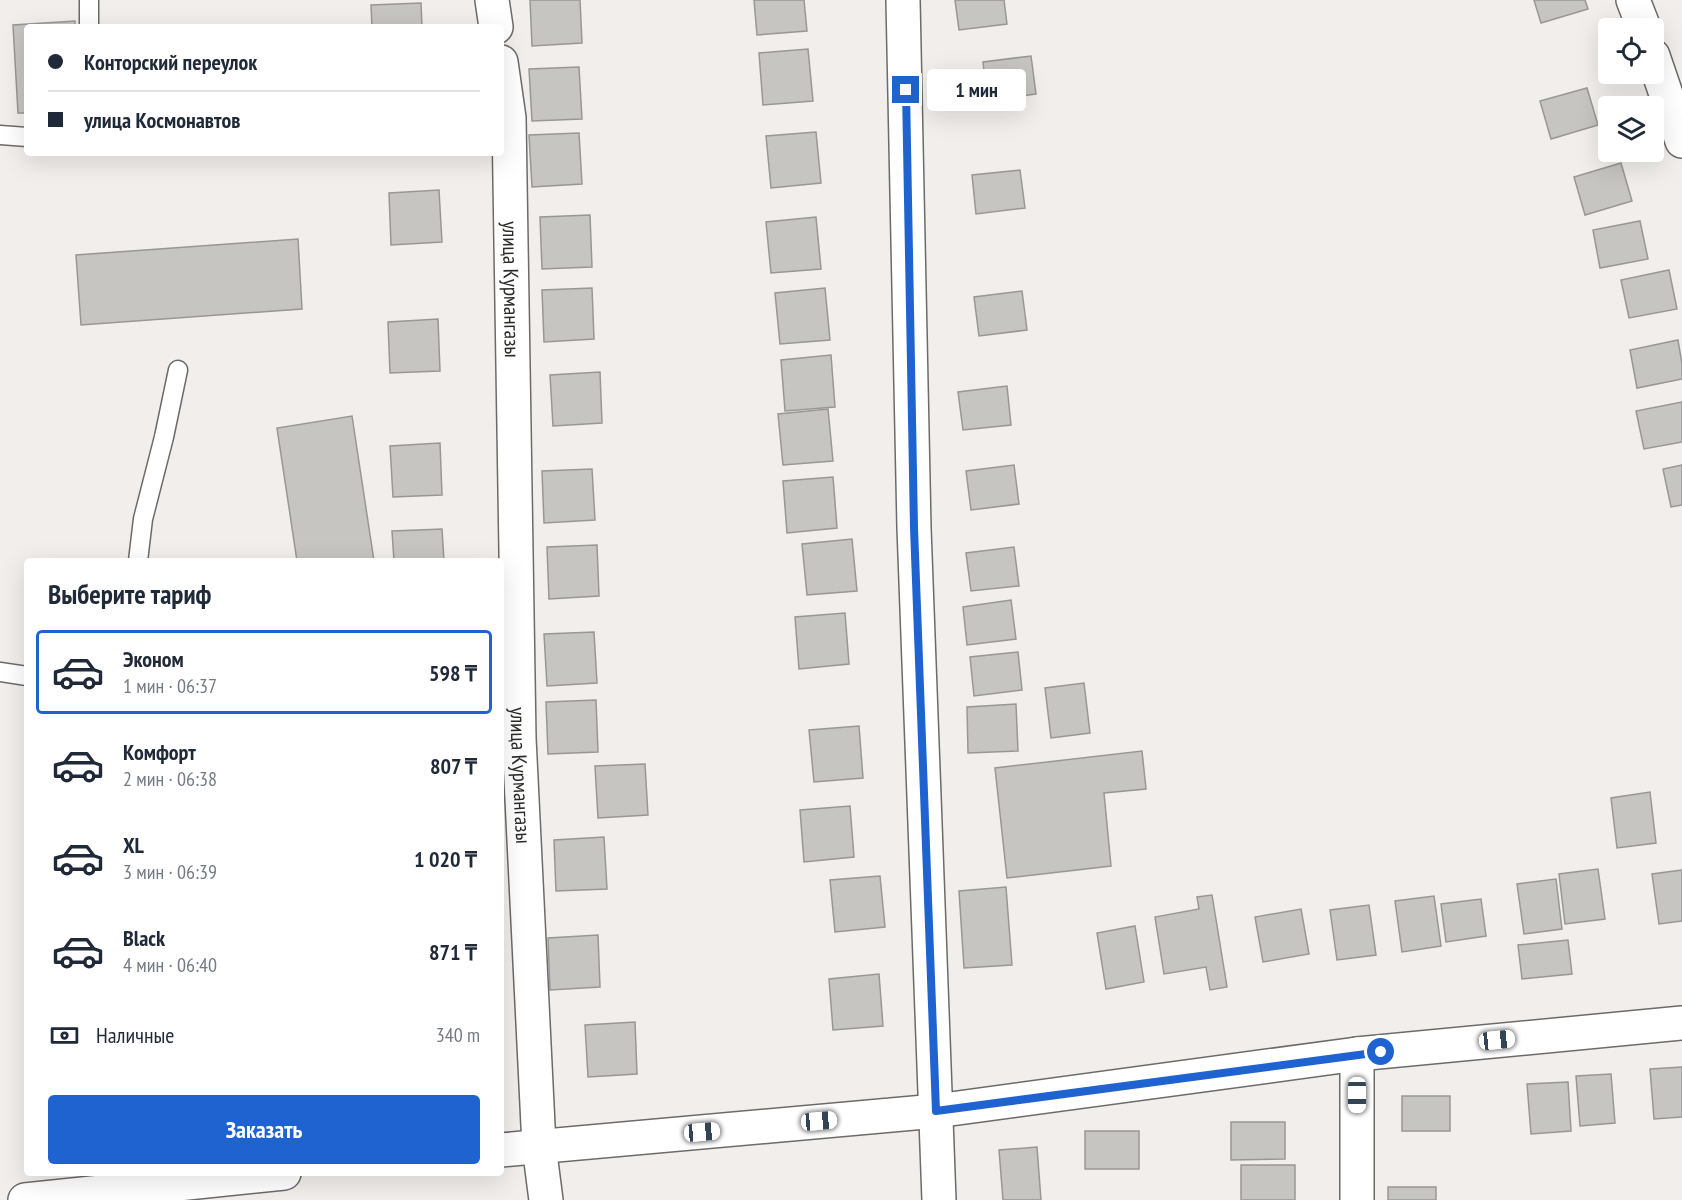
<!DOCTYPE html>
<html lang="ru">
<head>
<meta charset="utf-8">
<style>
  :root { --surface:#fff; --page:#f2f2f3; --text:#1f2937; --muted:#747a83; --line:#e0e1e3; --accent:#1e63cf }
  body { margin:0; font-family:"PT Sans Narrow",sans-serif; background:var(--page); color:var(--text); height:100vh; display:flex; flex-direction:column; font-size:22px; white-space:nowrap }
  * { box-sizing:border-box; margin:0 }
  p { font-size:20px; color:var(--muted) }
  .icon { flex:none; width:33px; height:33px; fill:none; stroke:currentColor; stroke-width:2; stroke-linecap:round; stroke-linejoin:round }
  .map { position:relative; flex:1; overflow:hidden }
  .sheet { position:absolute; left:24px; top:558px; width:480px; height:618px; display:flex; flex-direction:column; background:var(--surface); border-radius:6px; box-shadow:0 6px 24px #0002 }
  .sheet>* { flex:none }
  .guide { position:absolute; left:24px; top:24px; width:480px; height:132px; border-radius:6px; box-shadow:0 6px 24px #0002; display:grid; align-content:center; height:132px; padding:0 24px; background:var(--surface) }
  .fabs { position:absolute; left:1598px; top:18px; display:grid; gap:12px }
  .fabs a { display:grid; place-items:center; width:66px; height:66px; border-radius:6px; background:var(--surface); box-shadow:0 6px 24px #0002; font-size:30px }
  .end { position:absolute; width:27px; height:27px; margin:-14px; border:8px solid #1e63cf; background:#fff; box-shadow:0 0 0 3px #fff }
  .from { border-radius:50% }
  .bubble { position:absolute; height:42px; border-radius:6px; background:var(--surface); box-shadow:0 6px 24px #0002; font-size:20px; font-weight:700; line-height:42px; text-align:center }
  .car { position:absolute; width:18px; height:36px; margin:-18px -9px; border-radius:8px; box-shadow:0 0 4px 2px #0007; background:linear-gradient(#fff 24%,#345 0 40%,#fff 0 76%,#345 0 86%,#fff 0) }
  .guide b { display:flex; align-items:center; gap:21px; height:57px; font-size:22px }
  .guide b+b { border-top:2px solid var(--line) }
  .guide i { width:15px; height:15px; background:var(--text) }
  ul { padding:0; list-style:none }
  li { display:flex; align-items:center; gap:18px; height:84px; margin:0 12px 9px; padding:0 12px; border:3px solid transparent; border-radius:6px }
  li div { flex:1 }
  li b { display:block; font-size:22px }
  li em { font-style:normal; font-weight:700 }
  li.on { border-color:var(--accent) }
  li>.icon { width:54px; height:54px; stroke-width:1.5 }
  h2 { padding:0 24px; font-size:27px; line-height:72px }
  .pay { display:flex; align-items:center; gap:15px; height:66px; padding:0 24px; font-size:22px }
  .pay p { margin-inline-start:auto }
  .button { display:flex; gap:12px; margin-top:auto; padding:12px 24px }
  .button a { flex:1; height:69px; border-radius:6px; background:var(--accent); color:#fff; font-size:24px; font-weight:700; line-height:69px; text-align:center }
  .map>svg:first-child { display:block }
</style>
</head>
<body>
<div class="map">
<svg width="1682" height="1200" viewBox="0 0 1682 1200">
  <rect width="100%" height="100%" fill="#f1eeeb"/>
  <g fill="#c7c5c2" stroke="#999794" stroke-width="1.5">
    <polygon points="530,0 580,0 582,43 532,46"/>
    <polygon points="754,0 804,0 807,31 757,35"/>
    <polygon points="955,0 1004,0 1007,24 959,30"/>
    <polygon points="1534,0 1585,0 1588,9 1541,23"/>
    <polygon points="421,3 422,27 372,27 371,5"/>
    <polygon points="75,21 75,27 27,27 27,113 18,113 13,25"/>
    <polygon points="808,49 813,101 763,105 759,53"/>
    <polygon points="1031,56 1036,94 987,100 983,62"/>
    <polygon points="579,67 582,119 532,121 529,69"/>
    <polygon points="1587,88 1598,125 1551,139 1540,101"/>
    <polygon points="816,132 821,183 771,188 766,136"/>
    <polygon points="579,133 582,184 532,187 529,135"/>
    <polygon points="1621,163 1632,201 1585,215 1574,177"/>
    <polygon points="1020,170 1025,208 976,214 972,175"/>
    <polygon points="439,190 442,242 391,245 389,193"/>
    <polygon points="590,215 592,267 542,269 540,217"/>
    <polygon points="816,217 821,269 771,273 766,222"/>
    <polygon points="1640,221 1648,259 1600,268 1593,230"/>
    <polygon points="298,239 302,309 81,325 76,255"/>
    <polygon points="1669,270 1677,309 1629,318 1621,280"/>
    <polygon points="592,288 594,339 544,342 542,290"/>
    <polygon points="825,288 830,340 780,344 775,293"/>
    <polygon points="1022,291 1027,330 979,336 974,297"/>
    <polygon points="438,319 440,371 390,373 388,322"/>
    <polygon points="1678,340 1682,364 1682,379 1637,388 1630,350"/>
    <polygon points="831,355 835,407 785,411 781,360"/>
    <polygon points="600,372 602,423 553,426 550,375"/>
    <polygon points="1007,386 1011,425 963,430 958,392"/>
    <polygon points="1682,402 1682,442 1644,449 1636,411"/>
    <polygon points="828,409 833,461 783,465 778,414"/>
    <polygon points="352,416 374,561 297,561 277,428"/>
    <polygon points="440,443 442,495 393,497 390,446"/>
    <polygon points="1014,465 1019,504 971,510 966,471"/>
    <polygon points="1682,465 1682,505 1671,507 1663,469"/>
    <polygon points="592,469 595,520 544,523 542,471"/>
    <polygon points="833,477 837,528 787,533 783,481"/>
    <polygon points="442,529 444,561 394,561 392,531"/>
    <polygon points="852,539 857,591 807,595 802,544"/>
    <polygon points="597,545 599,596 549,599 547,547"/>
    <polygon points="1014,547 1019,586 971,591 966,553"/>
    <polygon points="1011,600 1016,639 967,645 963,607"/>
    <polygon points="845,613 849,664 799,669 795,617"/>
    <polygon points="594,632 597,683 547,686 544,634"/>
    <polygon points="1018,652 1022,690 974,696 970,657"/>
    <polygon points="1084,683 1090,733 1051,738 1045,688"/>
    <polygon points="596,700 598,752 548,754 546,702"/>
    <polygon points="1016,704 1018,751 968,753 967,707"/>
    <polygon points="859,726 863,778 814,782 809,730"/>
    <polygon points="1142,751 1146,789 1104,793 1111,866 1007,878 995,768"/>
    <polygon points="645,764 648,815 598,818 595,766"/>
    <polygon points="1650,792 1656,843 1617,848 1611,798"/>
    <polygon points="850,806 854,857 804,862 800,810"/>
    <polygon points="604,837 607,889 556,891 554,840"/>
    <polygon points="1598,869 1605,919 1565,924 1559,874"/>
    <polygon points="1682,870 1682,921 1659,924 1652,874"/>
    <polygon points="880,876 885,927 835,932 830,880"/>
    <polygon points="1556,879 1562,929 1524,934 1517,884"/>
    <polygon points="1006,887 1012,965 964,968 959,891"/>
    <polygon points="1212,895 1227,987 1210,990 1206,967 1164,974 1155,917 1199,909 1197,897"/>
    <polygon points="1434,896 1441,946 1402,952 1395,901"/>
    <polygon points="1481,899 1486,936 1446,942 1441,904"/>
    <polygon points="1369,905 1376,955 1337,960 1330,910"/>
    <polygon points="1301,909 1309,954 1263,962 1255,917"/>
    <polygon points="1135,926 1144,982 1106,989 1097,933"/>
    <polygon points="598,935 600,987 550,990 548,938"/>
    <polygon points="1568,940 1572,974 1522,979 1518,945"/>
    <polygon points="879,974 883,1026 833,1030 829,979"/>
    <polygon points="635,1022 637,1074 588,1077 585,1025"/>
    <polygon points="1682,1067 1682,1117 1654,1119 1650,1069"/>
    <polygon points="1611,1074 1615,1123 1580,1126 1576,1076"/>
    <polygon points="1568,1082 1571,1131 1531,1134 1527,1084"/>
    <rect x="1402" y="1096" width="48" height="35"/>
    <polygon points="1231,1122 1285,1122 1285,1159 1231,1160"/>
    <rect x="1085" y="1131" width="54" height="38"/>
    <polygon points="1037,1147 1041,1200 1003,1200 999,1150"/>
    <rect x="1241" y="1165" width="54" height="35"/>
    <rect x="1388" y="1187" width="48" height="13"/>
  </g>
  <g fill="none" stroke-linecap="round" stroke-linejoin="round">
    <defs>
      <g id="lane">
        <polyline points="89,27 89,0"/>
        <polyline points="0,135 27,137"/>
        <polyline points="138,561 143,519 164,437 178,370"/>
        <polyline points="0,672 27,676"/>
      </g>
      <g id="street">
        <polyline points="492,0 496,27"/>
        <polyline points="1633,0 1644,28"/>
        <polyline points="1653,56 1682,141"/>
        <path id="s1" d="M501,62l8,56 10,620 20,408 7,54"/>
        <polyline points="501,1150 936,1111 1357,1054 1682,1023"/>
        <polyline points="25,1200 284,1173"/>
        <polyline points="1357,1200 1357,1054"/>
      </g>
      <polyline id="secondary" points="903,0 914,528 939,1200"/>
    </defs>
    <use href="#lane" stroke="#6d6b68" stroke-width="21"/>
    <use href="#street" stroke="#6d6b68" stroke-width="36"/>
    <use href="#secondary" stroke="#6d6b68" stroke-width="36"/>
    <use href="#lane" stroke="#fff" stroke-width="18"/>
    <use href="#street" stroke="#fff" stroke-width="33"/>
    <use href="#secondary" stroke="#fff" stroke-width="33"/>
  </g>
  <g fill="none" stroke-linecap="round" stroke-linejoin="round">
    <polyline stroke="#1e63cf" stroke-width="8" points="906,90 914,528 936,1111 1381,1052"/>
  </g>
  <g text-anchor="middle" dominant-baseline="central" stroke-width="4.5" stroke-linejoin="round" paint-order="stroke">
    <g font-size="21" fill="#2b2b29" stroke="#f1eeeb">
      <text stroke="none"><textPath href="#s1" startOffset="228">улица Курмангазы</textPath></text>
      <text stroke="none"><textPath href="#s1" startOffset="714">улица Курмангазы</textPath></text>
    </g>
  </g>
</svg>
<div class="fabs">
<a><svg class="icon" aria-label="locate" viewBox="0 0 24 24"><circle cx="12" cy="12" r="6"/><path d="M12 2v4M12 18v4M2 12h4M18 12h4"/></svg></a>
<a><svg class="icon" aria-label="layers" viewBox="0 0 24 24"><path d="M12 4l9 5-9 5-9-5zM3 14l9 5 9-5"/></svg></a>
</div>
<i class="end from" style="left:1381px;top:1052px"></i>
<i class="end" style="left:906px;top:90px"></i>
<div class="bubble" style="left:927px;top:69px;width:99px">1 мин</div>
<i class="car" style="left:1497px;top:1040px;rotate:84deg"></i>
<i class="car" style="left:1357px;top:1095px;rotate:180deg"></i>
<i class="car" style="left:819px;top:1121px;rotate:85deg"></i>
<i class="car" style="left:702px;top:1132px;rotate:85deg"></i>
<div class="guide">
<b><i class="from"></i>Конторский переулок</b>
<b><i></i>улица Космонавтов</b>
</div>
<section class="sheet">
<h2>Выберите тариф</h2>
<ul>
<li class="on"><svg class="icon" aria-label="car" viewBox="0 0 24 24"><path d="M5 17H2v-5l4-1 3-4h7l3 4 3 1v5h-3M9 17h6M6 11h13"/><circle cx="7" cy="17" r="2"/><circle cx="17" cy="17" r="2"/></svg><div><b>Эконом</b><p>1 мин · 06:37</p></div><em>598 ₸</em></li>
<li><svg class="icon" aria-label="car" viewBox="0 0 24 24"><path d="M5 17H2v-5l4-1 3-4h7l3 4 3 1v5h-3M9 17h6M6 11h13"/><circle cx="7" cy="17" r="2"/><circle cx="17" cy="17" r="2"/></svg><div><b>Комфорт</b><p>2 мин · 06:38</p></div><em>807 ₸</em></li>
<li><svg class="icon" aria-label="car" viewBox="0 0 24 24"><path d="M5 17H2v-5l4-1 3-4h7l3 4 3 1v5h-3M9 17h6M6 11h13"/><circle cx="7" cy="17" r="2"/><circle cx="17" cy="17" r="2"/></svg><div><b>XL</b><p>3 мин · 06:39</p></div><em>1 020 ₸</em></li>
<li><svg class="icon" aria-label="car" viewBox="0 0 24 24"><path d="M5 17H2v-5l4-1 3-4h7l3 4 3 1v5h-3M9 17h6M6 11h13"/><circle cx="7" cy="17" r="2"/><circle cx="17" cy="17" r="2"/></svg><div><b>Black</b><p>4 мин · 06:40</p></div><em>871 ₸</em></li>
</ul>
<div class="pay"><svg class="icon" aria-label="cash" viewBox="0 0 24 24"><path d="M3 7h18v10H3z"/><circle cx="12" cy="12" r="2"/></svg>Наличные<p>340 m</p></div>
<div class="button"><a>Заказать</a></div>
</section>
</div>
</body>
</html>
